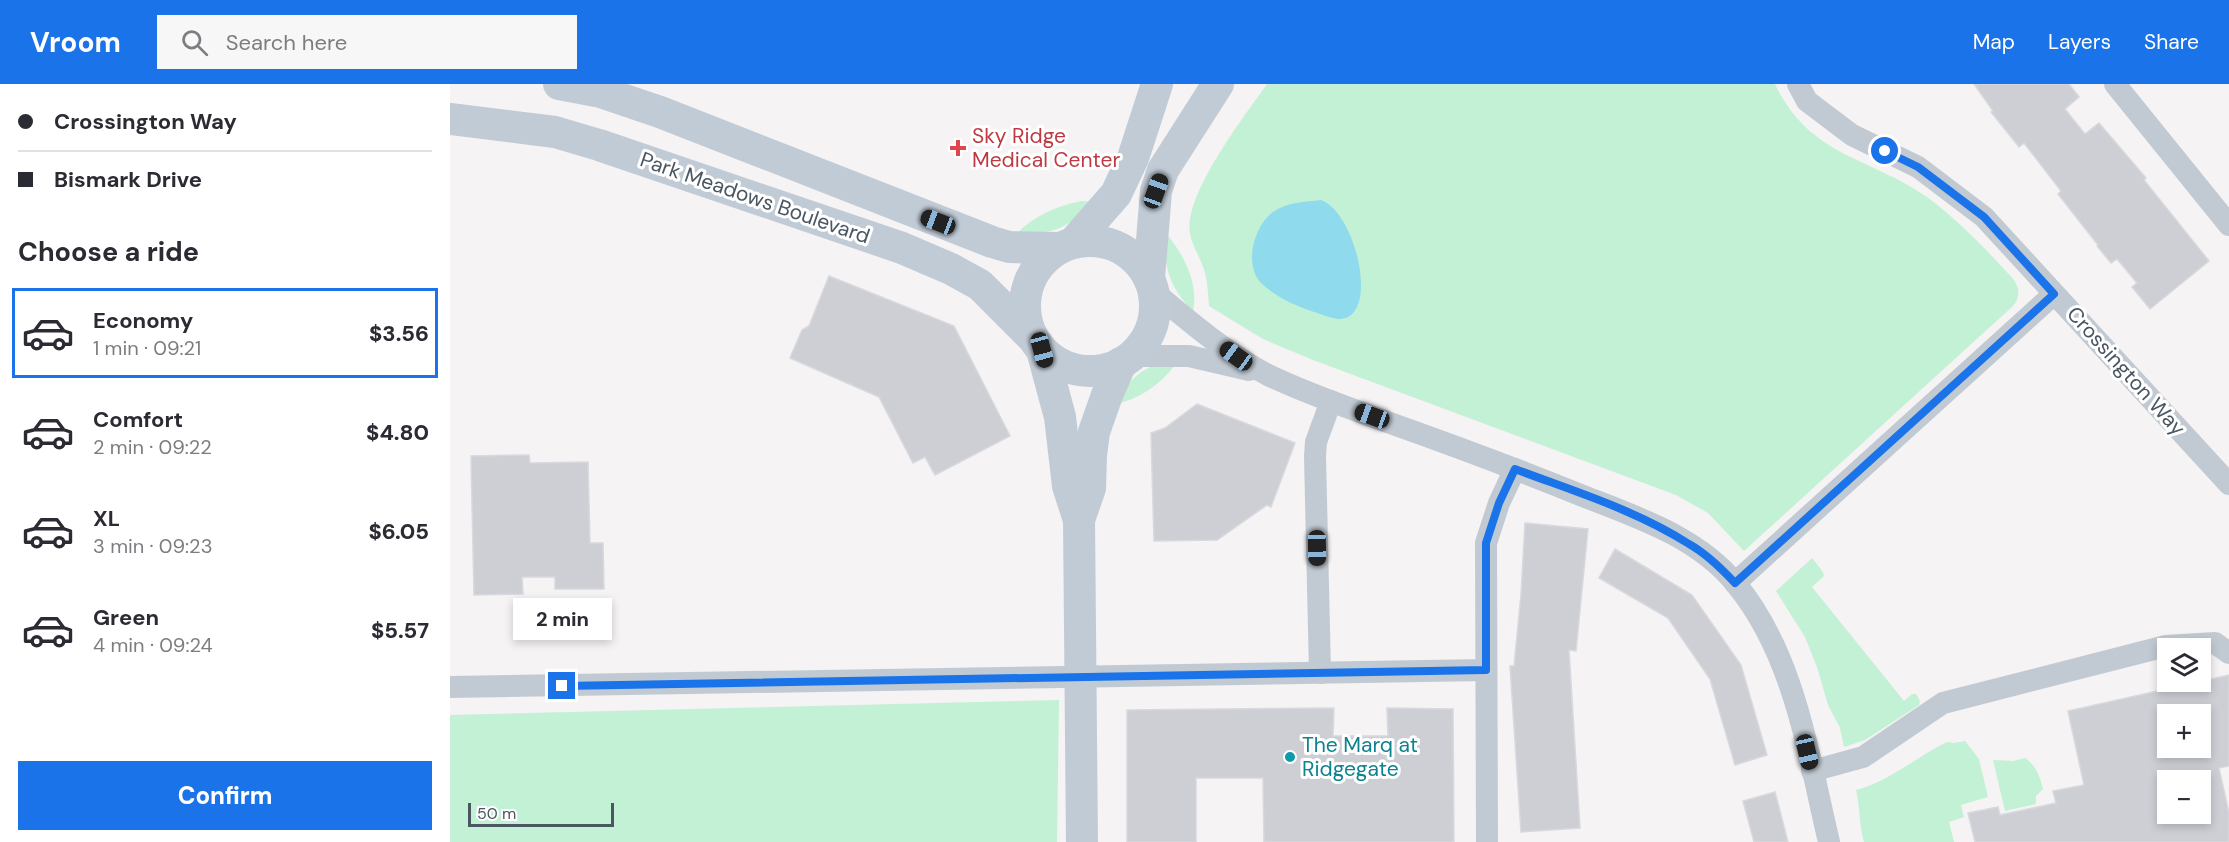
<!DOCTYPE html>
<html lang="en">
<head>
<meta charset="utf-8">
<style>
  :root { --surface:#fff; --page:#f7f7f7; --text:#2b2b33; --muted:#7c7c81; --line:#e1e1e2; --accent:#1a73e8 }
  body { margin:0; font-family:"DM Sans",sans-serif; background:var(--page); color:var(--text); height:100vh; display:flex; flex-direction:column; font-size:22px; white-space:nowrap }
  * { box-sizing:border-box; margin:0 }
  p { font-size:20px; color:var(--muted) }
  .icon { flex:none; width:33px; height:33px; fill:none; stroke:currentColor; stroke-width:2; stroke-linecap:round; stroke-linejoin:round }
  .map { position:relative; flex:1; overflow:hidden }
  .details { display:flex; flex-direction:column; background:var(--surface); width:450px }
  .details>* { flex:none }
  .banner { display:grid; align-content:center; height:132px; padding:0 18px; background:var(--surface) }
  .tools { position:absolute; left:1707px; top:554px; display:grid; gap:12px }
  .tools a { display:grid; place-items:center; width:54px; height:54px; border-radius:0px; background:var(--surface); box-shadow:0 3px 9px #0003; font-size:30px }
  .scale { position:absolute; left:18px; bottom:15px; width:146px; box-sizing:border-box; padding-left:6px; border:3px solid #4a5661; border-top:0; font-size:16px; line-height:21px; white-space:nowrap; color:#4a5661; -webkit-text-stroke:4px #fff; paint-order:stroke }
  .end { position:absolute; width:27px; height:27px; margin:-14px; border:8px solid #1a73e8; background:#fff; box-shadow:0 0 0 3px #fff }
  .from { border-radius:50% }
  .bubble { position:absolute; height:42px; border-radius:0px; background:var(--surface); box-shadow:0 3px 9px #0003; font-size:20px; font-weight:800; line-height:42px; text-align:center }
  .car { position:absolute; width:18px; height:36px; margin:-18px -9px; border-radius:8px; box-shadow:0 0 4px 2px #0007; background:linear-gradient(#222 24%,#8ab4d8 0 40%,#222 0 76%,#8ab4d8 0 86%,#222 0) }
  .banner b { display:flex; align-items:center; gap:21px; height:57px; font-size:22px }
  .banner b+b { border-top:2px solid var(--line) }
  .banner i { width:15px; height:15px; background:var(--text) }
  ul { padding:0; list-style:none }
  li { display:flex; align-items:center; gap:18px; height:90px; margin:0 12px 9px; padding:0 6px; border:3px solid transparent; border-radius:0px }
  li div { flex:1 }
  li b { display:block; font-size:22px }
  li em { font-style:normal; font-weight:800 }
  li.on { border-color:var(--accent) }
  li>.icon { width:54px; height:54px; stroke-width:1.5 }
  h2 { padding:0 18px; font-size:27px; line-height:72px }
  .action { display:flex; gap:12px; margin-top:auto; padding:12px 18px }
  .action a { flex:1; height:69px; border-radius:0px; background:var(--accent); color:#fff; font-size:24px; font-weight:800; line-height:69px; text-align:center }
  header { display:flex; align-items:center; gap:36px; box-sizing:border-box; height:84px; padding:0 30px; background:var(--accent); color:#fff }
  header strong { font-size:28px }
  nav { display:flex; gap:33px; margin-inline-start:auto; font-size:21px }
  .search { width:420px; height:54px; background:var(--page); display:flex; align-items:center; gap:15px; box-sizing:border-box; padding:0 21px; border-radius:0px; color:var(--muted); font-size:22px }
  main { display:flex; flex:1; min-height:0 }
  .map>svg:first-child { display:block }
</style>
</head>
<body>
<header>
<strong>Vroom</strong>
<div class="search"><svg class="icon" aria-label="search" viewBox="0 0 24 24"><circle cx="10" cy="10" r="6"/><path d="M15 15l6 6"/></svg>Search here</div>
<nav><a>Map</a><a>Layers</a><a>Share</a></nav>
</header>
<main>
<section class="details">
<div class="banner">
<b><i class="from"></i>Crossington Way</b>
<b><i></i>Bismark Drive</b>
</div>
<h2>Choose a ride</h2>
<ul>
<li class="on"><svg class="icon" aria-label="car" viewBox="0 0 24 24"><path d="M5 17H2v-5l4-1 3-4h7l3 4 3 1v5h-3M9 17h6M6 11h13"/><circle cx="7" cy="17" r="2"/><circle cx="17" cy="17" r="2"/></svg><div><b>Economy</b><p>1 min · 09:21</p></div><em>$3.56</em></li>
<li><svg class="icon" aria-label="car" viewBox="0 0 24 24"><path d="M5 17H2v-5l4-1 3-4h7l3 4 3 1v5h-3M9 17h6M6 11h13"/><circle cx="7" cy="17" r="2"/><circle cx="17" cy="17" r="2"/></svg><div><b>Comfort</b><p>2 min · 09:22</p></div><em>$4.80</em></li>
<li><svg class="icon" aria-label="car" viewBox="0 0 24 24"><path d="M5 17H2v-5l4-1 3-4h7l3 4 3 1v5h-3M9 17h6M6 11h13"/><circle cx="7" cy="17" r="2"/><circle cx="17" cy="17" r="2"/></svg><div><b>XL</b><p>3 min · 09:23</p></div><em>$6.05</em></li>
<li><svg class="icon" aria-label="car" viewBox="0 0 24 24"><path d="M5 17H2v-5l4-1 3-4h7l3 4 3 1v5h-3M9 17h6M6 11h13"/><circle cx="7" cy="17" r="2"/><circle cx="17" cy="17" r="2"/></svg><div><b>Green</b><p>4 min · 09:24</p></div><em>$5.57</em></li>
</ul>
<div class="action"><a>Confirm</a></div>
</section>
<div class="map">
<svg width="1779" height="758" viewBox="0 0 1779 758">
  <rect width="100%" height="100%" fill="#f5f3f3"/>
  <g fill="#c3f1d5">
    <path d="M817,0h508c35,73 93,72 152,113 32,24 60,53 87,83 6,9 6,18 -1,26l-269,245 -36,-38 -32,-18 -363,-135 -50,-21 -54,-33c-1,-11 -1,-22 -4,-33 -3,-13 -12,-25 -15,-39 -7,-39 54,-117 77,-150z"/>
    <path d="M631,117l14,1c-31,28 -39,31 -80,33 19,-19 39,-28 66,-34z"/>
    <path d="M714,147c19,22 35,51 29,81 -26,-29 -28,-43 -29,-81z"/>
    <path d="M705,281l19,1c-14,19 -35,33 -58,38 10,-19 19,-31 39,-39z"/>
    <polygon points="1362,474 1373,488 1374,492 1362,503 1454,617 1462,610 1466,610 1470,617 1469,621 1415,656 1394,663 1390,644 1378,621 1367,583 1355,553 1326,507"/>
    <polygon points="609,616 607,758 0,758 0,631"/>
    <path d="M1515,657l14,18 9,38 -27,8 3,12 -15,5 5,20h-90c-5,-18 -4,-35 -8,-52 34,-9 60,-33 91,-48l7,1z"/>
    <path d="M1575,674c11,7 15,19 18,31l-7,7v8l-31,7 -12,-51 20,1z"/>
  </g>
  <path fill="#90daee" d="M871,116c36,13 60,121 17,119 -9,-1 -19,-6 -27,-8 -18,-6 -37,-15 -51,-29 -16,-19 -6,-56 13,-70 14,-10 32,-10 48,-12z"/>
  <g fill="#cdcfd5" stroke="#d7d9de" stroke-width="1.5" fill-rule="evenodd">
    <polygon points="1524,0 1619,0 1629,13 1615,25 1635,50 1649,39 1696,94 1694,96 1759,177 1700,225 1682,203 1687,199 1667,175 1661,179 1647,162 1648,161 1608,110 1611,107 1574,59 1569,63 1541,28 1543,27"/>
    <polygon points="379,192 504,242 560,352 485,391 475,373 463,379 429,313 340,274 352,246 359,242"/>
    <polygon points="747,320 845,359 821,423 817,421 767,456 704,457 701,349 715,344"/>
    <polygon points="79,371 80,379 138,378 140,459 153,459 154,505 105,505 105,493 72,493 73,510 24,511 21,372"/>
    <polygon points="1075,439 1138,445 1126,567 1119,566 1130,744 1071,748 1060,582 1064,582 1071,511"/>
    <polygon points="1165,465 1242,511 1291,581 1317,671 1285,681 1260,595 1218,534 1149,494"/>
    <path d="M1779,591v91l-10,2 10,45v29h-254l-7,-29 30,-6 2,8 56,-12 -3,-12 31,-6 -16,-74zM1718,630h32v33h-32zM1718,696h32v33h-32z"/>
    <polygon points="884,624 883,652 938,652 937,624 1003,625 1004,758 814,758 813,694 746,694 746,758 677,758 677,626"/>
    <polygon points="1325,708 1338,758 1304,758 1293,717"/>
  </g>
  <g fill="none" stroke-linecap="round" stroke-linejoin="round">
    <g stroke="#c1cad2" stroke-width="22">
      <polyline points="1348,0 1357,17 1402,51 1468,83 1534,133 1779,400"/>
      <polyline points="1665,0 1779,141"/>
      <path d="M704,208c36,30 72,61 114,83 39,19 81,33 122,48 65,23 129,47 193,73 54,21 115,41 153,88 59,72 72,170 93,258"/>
      <polyline points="680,272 739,272 799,286"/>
      <polyline points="1285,499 1604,210"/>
      <polyline points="870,589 865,372 866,358 881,317"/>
      <polyline points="0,603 1036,586"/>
      <polyline points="1362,687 1413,673 1493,619 1716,562 1765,559 1779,569"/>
      <polyline points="1037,758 1036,459 1049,419 1065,385"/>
    </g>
    <g stroke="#c1cbd6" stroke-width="32">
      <polyline points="109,0 151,8 210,28 542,158 559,163 610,164"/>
      <polyline points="0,35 105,48 149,61 452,164 501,185 530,201 583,254"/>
      <circle cx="640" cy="222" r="65"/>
      <polyline points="624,158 666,110 683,74 707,0"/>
      <polyline points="699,194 706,107 713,86 768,0"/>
      <polyline points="592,266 610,333 618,402 629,436 632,758"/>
      <polyline points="629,436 640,404 641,371 644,348 657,311 671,279"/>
    </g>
  </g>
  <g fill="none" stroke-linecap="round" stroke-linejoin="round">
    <path stroke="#1a73e8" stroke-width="8" d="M112,602l924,-16v-127l13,-40 16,-34c58,22 121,41 174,75 18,10 32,24 46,39l319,-289 -70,-77 -66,-50 -33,-16"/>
  </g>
  <path fill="#e0444e" stroke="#fff" stroke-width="2" d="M505 55h6v6h6v6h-6v6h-6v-6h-6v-6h6z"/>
  <circle fill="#0f9aa8" stroke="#fff" stroke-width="2" cx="840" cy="673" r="6"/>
  <g text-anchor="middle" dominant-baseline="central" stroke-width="6" stroke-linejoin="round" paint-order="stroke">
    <g font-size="21" fill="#be3a42" stroke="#fff" text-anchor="start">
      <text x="522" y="52">Sky Ridge<tspan x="522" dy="24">Medical Center</tspan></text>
    </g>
    <g font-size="21" fill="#4a5661" stroke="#fff">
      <text transform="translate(305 114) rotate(19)">Park Meadows Boulevard</text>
      <text transform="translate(1676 287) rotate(48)">Crossington Way</text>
    </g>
    <g font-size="21" fill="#0d838f" stroke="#fff" text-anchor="start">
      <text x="852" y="661">The Marq at<tspan x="852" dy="24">Ridgegate</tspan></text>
    </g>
  </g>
</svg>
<div class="tools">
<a><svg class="icon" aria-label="layers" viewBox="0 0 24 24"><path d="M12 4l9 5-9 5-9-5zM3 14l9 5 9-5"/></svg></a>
<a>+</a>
<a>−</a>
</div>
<div class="scale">50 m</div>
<i class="end from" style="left:1435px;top:67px"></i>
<i class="end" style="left:112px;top:602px"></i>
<div class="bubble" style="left:63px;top:514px;width:99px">2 min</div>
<i class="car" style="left:706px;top:107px;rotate:20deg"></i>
<i class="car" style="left:488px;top:138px;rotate:291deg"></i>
<i class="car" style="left:592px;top:266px;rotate:165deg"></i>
<i class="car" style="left:786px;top:272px;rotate:306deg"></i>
<i class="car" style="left:922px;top:332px;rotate:290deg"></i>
<i class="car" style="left:867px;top:464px;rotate:179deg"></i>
<i class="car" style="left:1357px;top:668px;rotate:167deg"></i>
</div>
</main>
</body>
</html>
